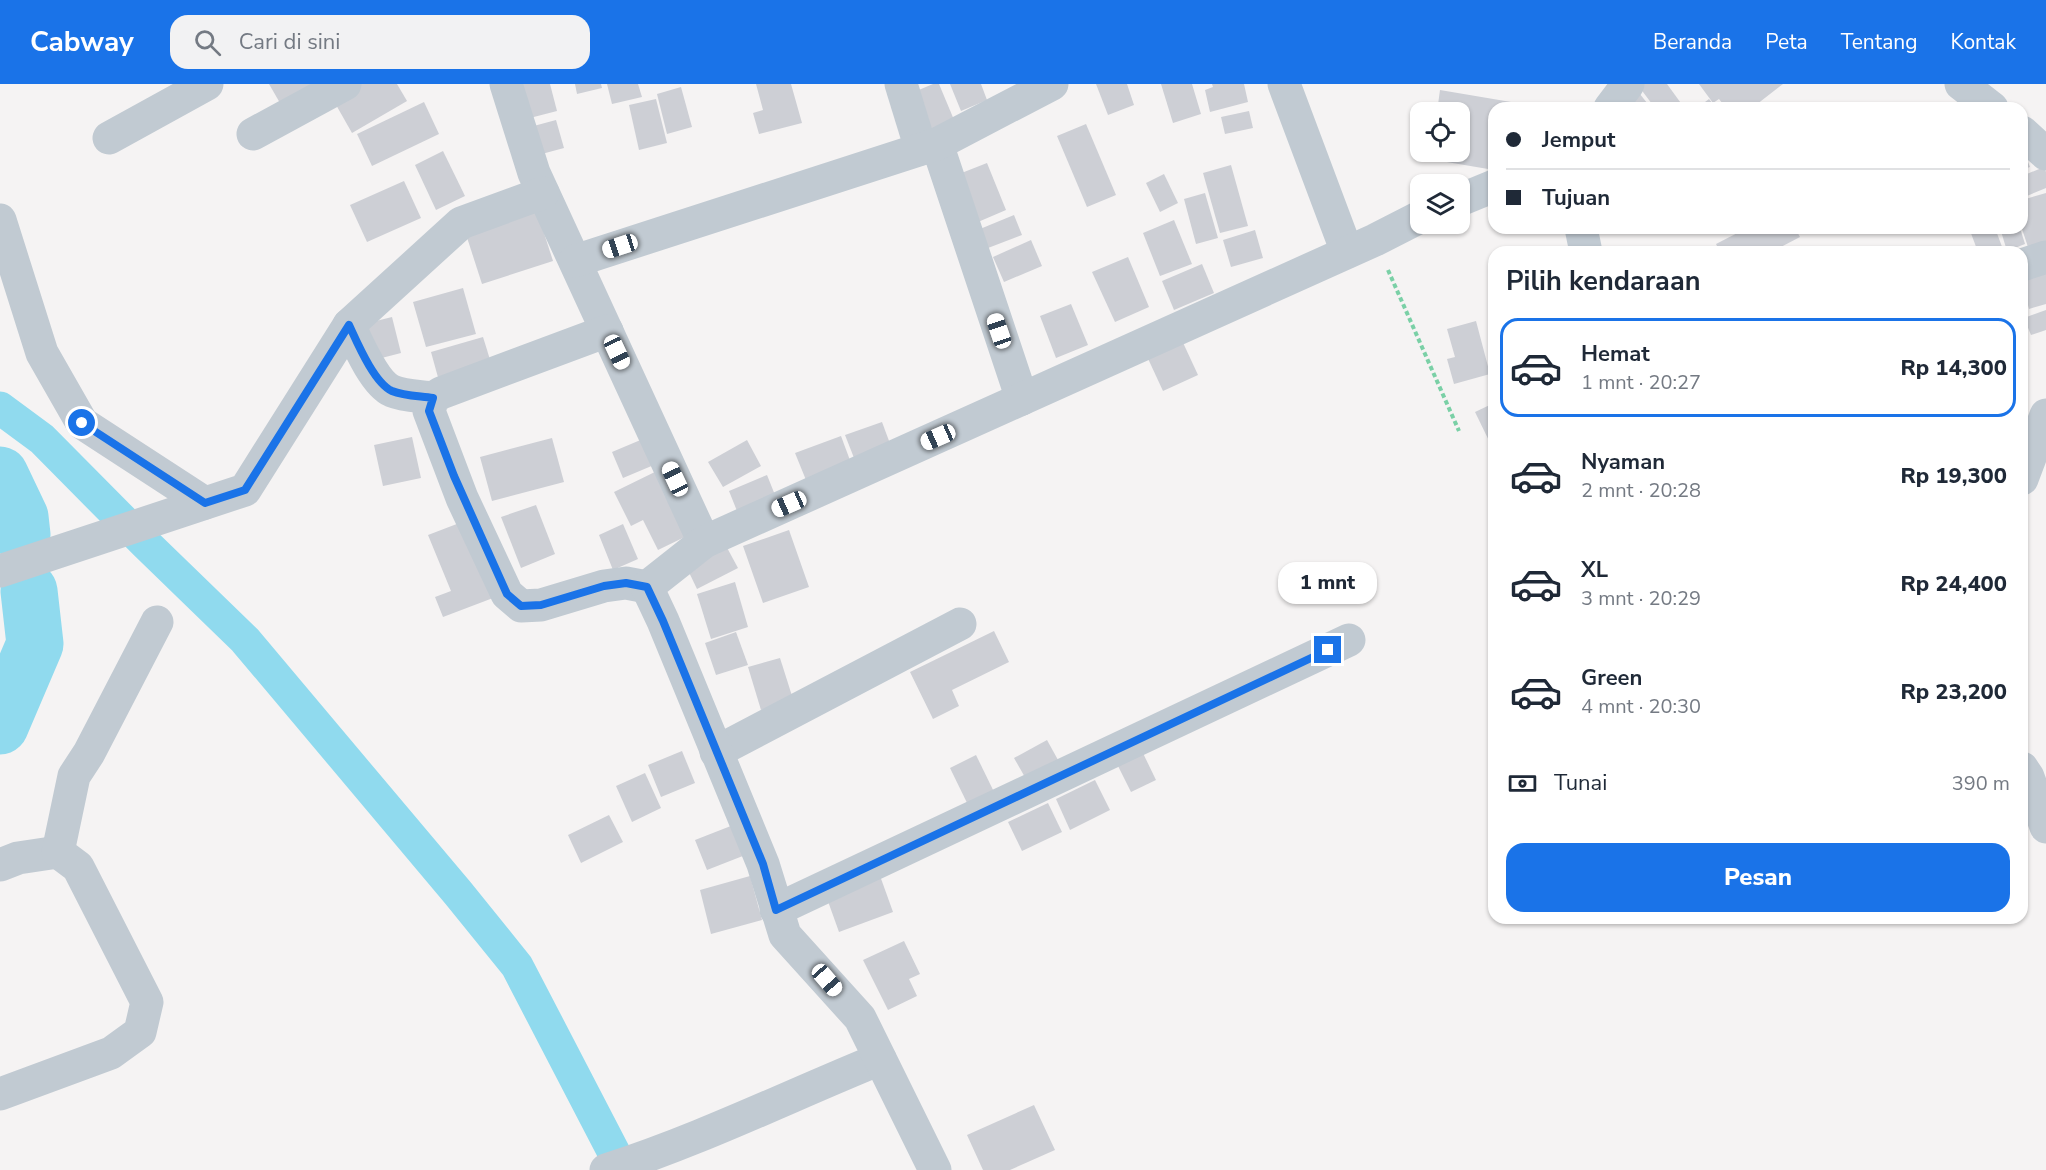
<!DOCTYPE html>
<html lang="id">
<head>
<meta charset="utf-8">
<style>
  :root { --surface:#fff; --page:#f2f2f3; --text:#1f2937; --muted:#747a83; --line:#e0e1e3; --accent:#1a73e8 }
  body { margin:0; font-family:"Nunito Sans",sans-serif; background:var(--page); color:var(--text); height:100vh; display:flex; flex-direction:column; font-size:22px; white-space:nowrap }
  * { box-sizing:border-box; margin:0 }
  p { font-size:20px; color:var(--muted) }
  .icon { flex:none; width:33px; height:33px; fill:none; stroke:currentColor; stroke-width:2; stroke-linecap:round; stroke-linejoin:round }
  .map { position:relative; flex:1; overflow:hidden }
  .drawer { position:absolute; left:1488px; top:162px; width:540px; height:678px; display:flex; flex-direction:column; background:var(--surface); border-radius:18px; box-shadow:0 2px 4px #0004 }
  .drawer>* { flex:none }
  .hud { position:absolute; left:1488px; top:18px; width:540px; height:132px; border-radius:18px; box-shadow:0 2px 4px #0004; display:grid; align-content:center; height:132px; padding:0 18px; background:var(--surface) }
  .buttons { position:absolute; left:1410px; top:18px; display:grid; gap:12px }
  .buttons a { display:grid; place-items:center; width:60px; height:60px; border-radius:12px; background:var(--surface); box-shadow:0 2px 4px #0004; font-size:30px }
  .end { position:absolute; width:27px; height:27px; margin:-14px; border:8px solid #1a73e8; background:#fff; box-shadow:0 0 0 3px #fff }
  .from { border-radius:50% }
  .bubble { position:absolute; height:42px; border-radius:18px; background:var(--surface); box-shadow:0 2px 4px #0004; font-size:20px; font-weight:800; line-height:42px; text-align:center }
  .car { position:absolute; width:18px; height:36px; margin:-18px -9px; border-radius:8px; box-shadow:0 0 4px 2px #0007; background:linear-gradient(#fff 24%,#345 0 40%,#fff 0 76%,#345 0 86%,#fff 0) }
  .hud b { display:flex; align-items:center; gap:21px; height:57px; font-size:22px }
  .hud b+b { border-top:2px solid var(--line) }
  .hud i { width:15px; height:15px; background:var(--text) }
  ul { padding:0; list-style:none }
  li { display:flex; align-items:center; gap:18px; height:99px; margin:0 12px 9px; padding:0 6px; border:3px solid transparent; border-radius:18px }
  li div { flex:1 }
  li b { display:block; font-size:22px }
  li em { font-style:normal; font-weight:800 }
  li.on { border-color:var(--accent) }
  li>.icon { width:54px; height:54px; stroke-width:1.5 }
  h2 { padding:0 18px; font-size:27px; line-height:72px }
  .pay { display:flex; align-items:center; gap:15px; height:66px; padding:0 18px; font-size:22px }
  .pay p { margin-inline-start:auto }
  .cta { display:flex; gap:12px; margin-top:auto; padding:12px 18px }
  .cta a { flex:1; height:69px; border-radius:18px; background:var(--accent); color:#fff; font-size:24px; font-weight:800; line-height:69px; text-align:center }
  header { display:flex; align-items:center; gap:36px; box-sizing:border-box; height:84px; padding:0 30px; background:var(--accent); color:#fff }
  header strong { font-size:28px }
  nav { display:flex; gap:33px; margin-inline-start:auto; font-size:21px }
  .search { width:420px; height:54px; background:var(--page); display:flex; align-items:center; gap:15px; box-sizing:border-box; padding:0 21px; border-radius:18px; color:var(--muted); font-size:22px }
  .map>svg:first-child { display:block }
</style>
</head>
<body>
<header>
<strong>Cabway</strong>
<div class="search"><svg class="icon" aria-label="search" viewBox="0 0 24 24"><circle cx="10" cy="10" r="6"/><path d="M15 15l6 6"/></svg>Cari di sini</div>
<nav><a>Beranda</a><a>Peta</a><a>Tentang</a><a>Kontak</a></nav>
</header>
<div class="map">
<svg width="2046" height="1086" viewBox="0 0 2046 1086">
  <rect width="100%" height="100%" fill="#f5f3f3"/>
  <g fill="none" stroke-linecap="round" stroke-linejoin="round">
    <polyline stroke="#90daee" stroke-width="33" points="0,324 42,355 146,460 245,556 458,809 517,882 623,1086"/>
    <g stroke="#90daee" stroke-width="57">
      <polyline points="0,391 20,433 22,451"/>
      <polyline points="0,642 35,560 29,507"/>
    </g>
  </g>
  <g fill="#cdcfd5">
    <polygon points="269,0 315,0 280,19"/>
    <polygon points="352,0 397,0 407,17 352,49 331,12"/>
    <polygon points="518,0 550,0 557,27 526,35"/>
    <polygon points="575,0 601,0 602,4 577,10"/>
    <polygon points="607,0 638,0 642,13 612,20"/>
    <polygon points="756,0 791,0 802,39 759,50 753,29 763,26"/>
    <polygon points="933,0 939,0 957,43 933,53 914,8"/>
    <polygon points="950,0 981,0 987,16 961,27"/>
    <polygon points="1096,0 1127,0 1134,21 1108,31"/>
    <polygon points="1161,0 1192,0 1201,30 1173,39"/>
    <polygon points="1212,0 1244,0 1248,18 1210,28 1205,6 1213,3"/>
    <polygon points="1637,0 1667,0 1683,22 1680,24 1655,24"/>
    <polygon points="1699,0 1783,0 1752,24 1726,24 1719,15 1713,19"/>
    <polygon points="681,3 692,43 667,50 657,10"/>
    <polygon points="1636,5 1651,24 1624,24"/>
    <polygon points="1440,6 1511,18 1510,24 1494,24 1494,86 1429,75 1430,68 1460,68 1460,28 1437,28"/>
    <polygon points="656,15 667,59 639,66 629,21"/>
    <polygon points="1709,15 1716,24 1697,24"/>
    <polygon points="424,18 439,50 372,82 357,50"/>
    <polygon points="1249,27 1253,44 1225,50 1221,33"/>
    <polygon points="556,36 564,64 538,71 530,43"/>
    <polygon points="1086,40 1116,111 1087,123 1057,52"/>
    <polygon points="2022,63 2030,83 2022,86"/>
    <polygon points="443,67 465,112 436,126 415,81"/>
    <polygon points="987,79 1006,126 978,138 959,90"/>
    <polygon points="1231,81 1248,142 1220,149 1203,89"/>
    <polygon points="2044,83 2046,88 2046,104 2022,114 2022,92"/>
    <polygon points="1164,90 1178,119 1160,128 1146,99"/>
    <polygon points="404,97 421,134 367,158 350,121"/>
    <polygon points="1205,109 1218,154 1196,160 1184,115"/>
    <polygon points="2046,109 2046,157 2028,163 2022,145 2022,116"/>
    <polygon points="534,118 553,177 482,200 463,141"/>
    <polygon points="1014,131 1022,151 988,164 980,145"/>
    <polygon points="1174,136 1192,180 1160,192 1143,149"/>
    <polygon points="1747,144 1795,144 1800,153 1771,168 1720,168 1716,160"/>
    <polygon points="1969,144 1995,144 2004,168 1978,168"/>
    <polygon points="2000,144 2020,144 2025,160 2007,167"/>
    <polygon points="1255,146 1263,174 1231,183 1223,156"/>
    <polygon points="1031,156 1042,182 1004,198 993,173"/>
    <polygon points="1128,173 1149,223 1115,238 1092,188"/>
    <polygon points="1202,180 1214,209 1174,226 1162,197"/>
    <polygon points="2046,185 2046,220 2029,225 2022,200 2022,192"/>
    <polygon points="463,204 476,250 426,263 413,218"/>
    <polygon points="1071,220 1088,261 1056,274 1040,232"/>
    <polygon points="2046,226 2046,246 2031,251 2024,234"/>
    <polygon points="392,233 401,269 370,277 360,241"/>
    <polygon points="1476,237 1490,290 1454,300 1447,275 1455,273 1447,245"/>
    <polygon points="1179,250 1198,291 1163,307 1144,266"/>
    <polygon points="483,253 492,282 439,297 431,268"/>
    <polygon points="1494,319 1494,367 1475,328"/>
    <polygon points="882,338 892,365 856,379 845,351"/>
    <polygon points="650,352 661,378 623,394 612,368"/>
    <polygon points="841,352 851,379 806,396 795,369"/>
    <polygon points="412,353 421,394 383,402 374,361"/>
    <polygon points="552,354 564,398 492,417 480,373"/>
    <polygon points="747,356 761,382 723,403 708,378"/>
    <polygon points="663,384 695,448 658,466 643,436 631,442 614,408"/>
    <polygon points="767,391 775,411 737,427 729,407"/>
    <polygon points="536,421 555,470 521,484 501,433"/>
    <polygon points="462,438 493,514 443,533 435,513 451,507 428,451"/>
    <polygon points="623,440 638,475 613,486 599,451"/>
    <polygon points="789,446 809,503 763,519 743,462"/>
    <polygon points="725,460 738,484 697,505 685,480"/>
    <polygon points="735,498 748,543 711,555 697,510"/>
    <polygon points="994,547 1009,578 952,606 959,622 933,635 910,588"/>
    <polygon points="736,548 748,581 716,591 705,559"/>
    <polygon points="780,574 793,615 761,626 748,583"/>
    <polygon points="1047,656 1063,685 1030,702 1014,674"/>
    <polygon points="1140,663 1156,696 1131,708 1115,676"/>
    <polygon points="682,667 695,699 661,713 648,681"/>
    <polygon points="976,671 996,712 970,725 950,684"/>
    <polygon points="645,689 661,724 632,738 616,702"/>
    <polygon points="1095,696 1110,726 1070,746 1056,715"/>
    <polygon points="1048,719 1062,748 1022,767 1008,738"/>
    <polygon points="609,731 623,758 581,779 568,751"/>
    <polygon points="741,738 753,768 707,786 695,756"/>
    <polygon points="879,789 893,828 839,848 825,809"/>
    <polygon points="750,792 762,836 711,850 700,806"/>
    <polygon points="904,857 920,890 909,895 917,912 888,926 863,876"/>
    <polygon points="1034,1021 1055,1066 1010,1086 983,1086 967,1051"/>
  </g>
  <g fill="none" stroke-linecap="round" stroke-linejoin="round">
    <polyline stroke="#7ad0a6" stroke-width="4" stroke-dasharray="4.5 3" stroke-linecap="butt" points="1388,186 1459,347"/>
    <g stroke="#c1cad2" stroke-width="33">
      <polyline points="506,0 534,89 704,458"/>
      <polyline points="901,0 921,65"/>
      <polyline points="1284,0 1347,168"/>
      <polyline points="1961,0 1992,24"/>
      <polyline points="1610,24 1628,0"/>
      <polyline points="2022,48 2046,70"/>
      <polyline points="253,50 345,0"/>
      <polyline points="109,54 207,0"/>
      <polyline points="937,60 1022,315"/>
      <polyline points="1460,116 1494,102"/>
      <polyline points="0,136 42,269 82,339 205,419"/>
      <polyline points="1581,144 1586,168"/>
      <polyline points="575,177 937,60 1052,0"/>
      <polyline points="2022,181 2046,173"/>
      <path d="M349,241c8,17 25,58 43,66 12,5 28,5 41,7"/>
      <polyline points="607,247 441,309 433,314 429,327 462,414 507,510 521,522 541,521 604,502 626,499 647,503"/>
      <polyline points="2022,395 2046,331"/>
      <polyline points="0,487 245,406 349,241 461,139 543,109"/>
      <polyline points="716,668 960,540"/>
      <polyline points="2022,684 2028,693 2046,743"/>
      <polyline points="0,781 18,774 58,768"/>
      <polyline points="776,826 1349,556"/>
      <polyline points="0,1010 111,969 140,948 147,918 78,783 58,768 74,692 89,669 157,538"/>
      <path d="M606,1086c94,-30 183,-74 274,-111"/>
      <polyline points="935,1086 860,934 785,851 763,780 663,537 647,503 704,458 1375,156 1420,133"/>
    </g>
  </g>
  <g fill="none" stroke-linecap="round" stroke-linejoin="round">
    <path stroke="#1a73e8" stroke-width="8" d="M82,339l123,80 40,-13 104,-165c8,17 25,58 43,66 12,5 28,5 41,7l-4,13 25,65 53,118 14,12 20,-1 63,-19 22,-3 21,4 16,34 100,243 13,46 552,-260"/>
  </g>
</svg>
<div class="buttons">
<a><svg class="icon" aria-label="locate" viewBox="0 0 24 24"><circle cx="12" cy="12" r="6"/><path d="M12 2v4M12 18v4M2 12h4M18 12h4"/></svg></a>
<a><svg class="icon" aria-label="layers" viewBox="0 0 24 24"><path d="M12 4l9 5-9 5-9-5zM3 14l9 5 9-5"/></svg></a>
</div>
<i class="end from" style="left:82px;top:339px"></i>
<i class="end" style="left:1328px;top:566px"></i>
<div class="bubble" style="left:1278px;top:478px;width:99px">1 mnt</div>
<i class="car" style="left:620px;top:162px;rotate:252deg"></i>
<i class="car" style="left:999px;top:247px;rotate:341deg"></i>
<i class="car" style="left:617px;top:268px;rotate:155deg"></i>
<i class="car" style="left:938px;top:353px;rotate:246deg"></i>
<i class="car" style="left:675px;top:395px;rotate:335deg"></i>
<i class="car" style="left:789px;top:420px;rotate:246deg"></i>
<i class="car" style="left:827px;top:896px;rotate:139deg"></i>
<div class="hud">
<b><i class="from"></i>Jemput</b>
<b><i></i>Tujuan</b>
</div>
<section class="drawer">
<h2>Pilih kendaraan</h2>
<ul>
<li class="on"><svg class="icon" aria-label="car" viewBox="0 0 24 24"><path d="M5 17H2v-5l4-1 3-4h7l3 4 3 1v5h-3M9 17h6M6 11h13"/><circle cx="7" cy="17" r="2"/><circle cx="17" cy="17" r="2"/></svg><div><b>Hemat</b><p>1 mnt · 20:27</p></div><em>Rp 14,300</em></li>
<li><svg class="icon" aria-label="car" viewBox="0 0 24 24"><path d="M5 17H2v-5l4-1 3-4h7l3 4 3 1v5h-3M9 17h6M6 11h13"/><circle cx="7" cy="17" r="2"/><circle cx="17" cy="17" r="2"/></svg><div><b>Nyaman</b><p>2 mnt · 20:28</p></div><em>Rp 19,300</em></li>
<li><svg class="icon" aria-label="car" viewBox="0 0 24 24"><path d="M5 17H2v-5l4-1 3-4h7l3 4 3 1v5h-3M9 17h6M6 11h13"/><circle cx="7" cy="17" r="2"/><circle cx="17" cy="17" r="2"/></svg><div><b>XL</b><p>3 mnt · 20:29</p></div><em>Rp 24,400</em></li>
<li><svg class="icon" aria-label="car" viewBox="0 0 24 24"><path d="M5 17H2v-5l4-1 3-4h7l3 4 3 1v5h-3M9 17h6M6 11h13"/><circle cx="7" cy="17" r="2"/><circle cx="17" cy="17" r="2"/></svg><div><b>Green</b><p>4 mnt · 20:30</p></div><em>Rp 23,200</em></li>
</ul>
<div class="pay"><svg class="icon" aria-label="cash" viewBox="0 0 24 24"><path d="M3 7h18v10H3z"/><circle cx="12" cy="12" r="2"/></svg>Tunai<p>390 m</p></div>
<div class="cta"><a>Pesan</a></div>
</section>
</div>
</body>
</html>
